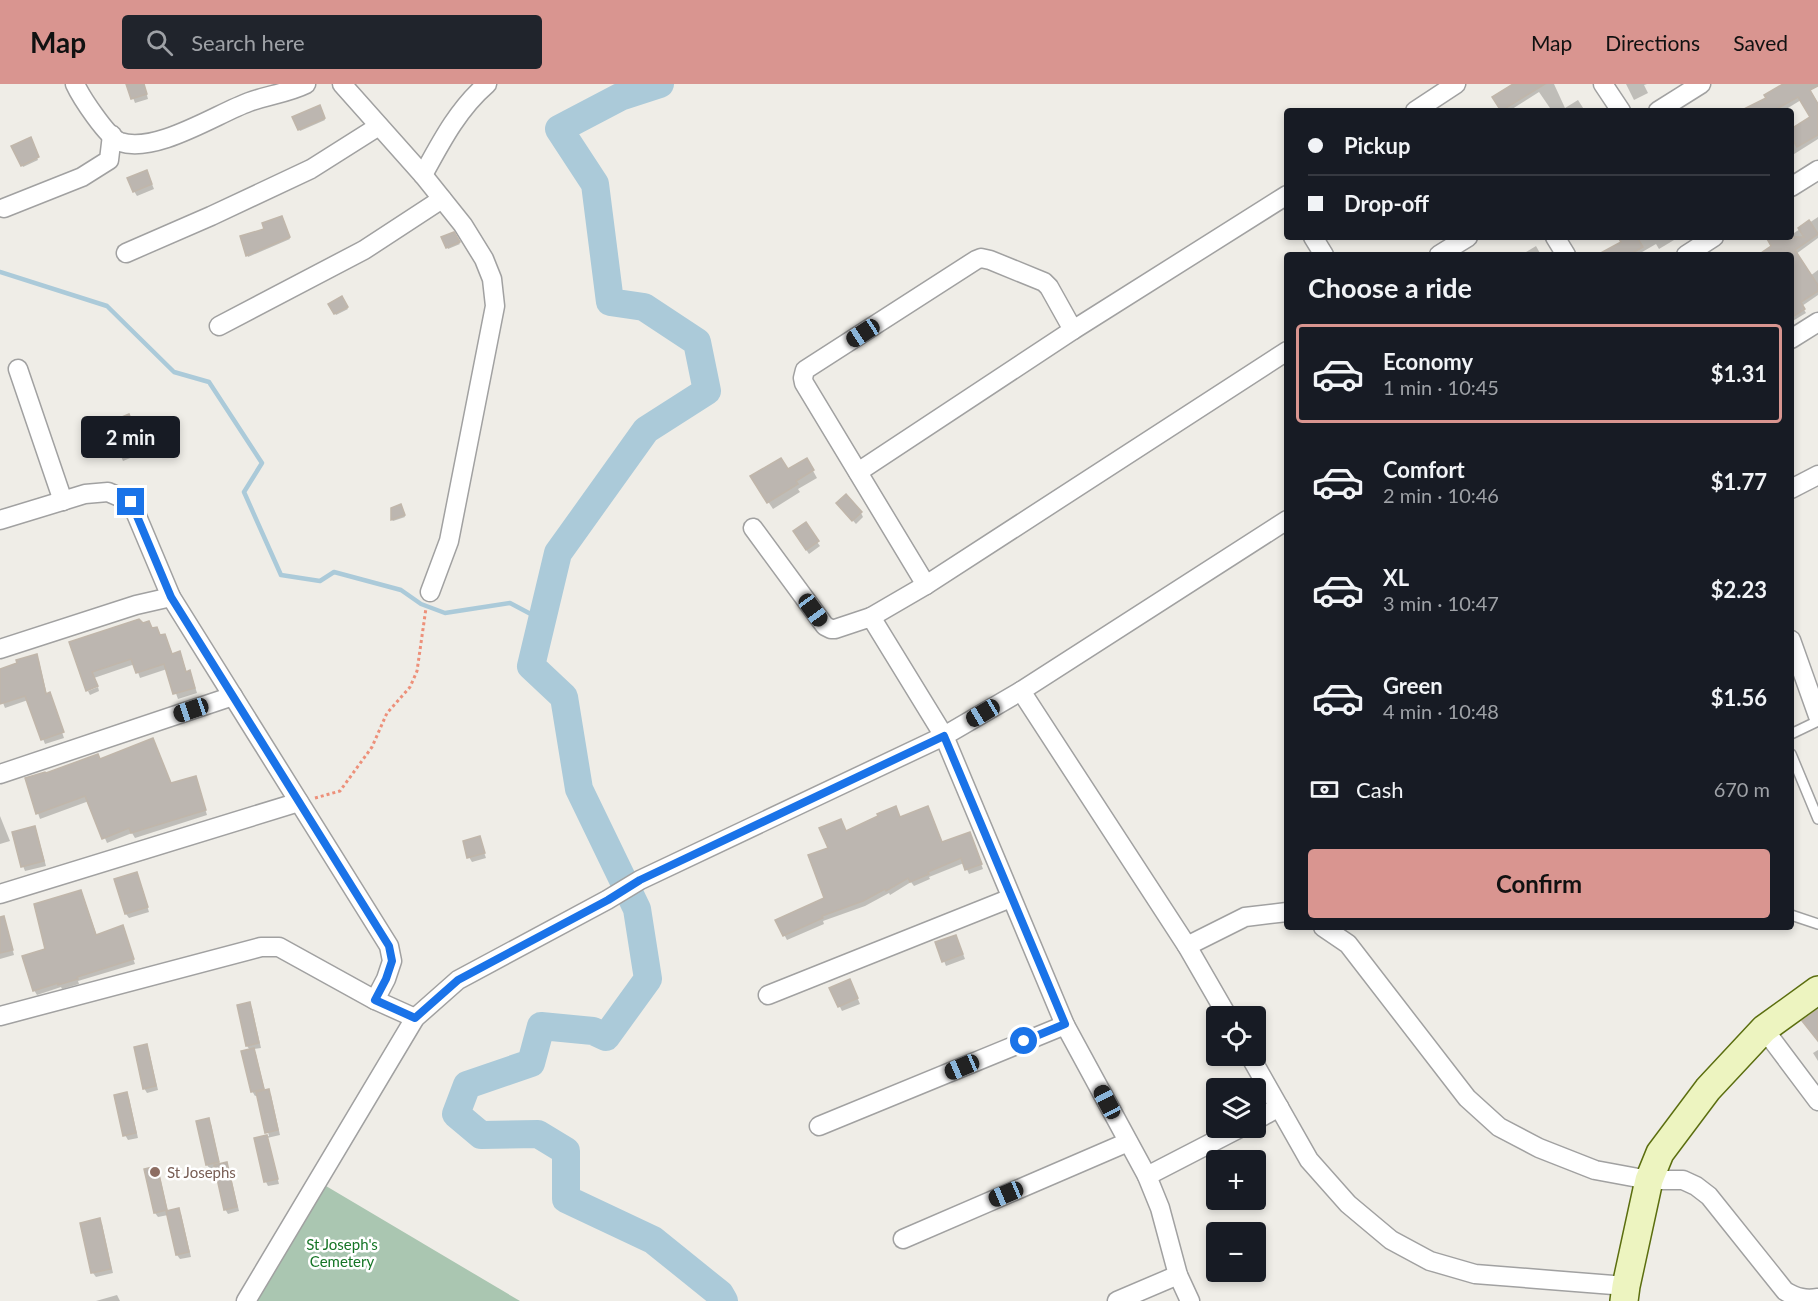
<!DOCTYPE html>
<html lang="en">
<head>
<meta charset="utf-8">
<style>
  :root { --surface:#171b24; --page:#20242c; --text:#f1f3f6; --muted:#9ea1a6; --line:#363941; --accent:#d99590 }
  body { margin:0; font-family:Lato,sans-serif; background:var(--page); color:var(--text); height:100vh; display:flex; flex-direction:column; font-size:22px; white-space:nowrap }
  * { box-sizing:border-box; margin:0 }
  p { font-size:20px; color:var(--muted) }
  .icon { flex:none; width:33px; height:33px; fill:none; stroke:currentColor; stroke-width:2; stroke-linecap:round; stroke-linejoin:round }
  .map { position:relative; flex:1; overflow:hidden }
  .sheet { position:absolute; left:1284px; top:168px; width:510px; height:678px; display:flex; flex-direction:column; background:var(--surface); border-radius:6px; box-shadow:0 3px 9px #0003 }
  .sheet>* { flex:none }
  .hud { position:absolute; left:1284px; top:24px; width:510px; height:132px; border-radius:6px; box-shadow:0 3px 9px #0003; display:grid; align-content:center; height:132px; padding:0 24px; background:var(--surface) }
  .tools { position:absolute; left:1206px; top:922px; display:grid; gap:12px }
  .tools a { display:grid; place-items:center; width:60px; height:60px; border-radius:6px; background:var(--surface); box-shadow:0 3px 9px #0003; font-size:30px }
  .end { position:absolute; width:27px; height:27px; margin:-14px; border:8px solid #1a73e8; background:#fff; box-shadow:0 0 0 3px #fff }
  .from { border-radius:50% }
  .bubble { position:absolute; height:42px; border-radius:6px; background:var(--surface); box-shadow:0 3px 9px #0003; font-size:20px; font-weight:700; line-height:42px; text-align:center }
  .car { position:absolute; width:18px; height:36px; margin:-18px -9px; border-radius:8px; box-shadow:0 0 4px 2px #0007; background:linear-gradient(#222 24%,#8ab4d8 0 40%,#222 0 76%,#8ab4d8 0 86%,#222 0) }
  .hud b { display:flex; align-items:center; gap:21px; height:57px; font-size:22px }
  .hud b+b { border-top:2px solid var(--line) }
  .hud i { width:15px; height:15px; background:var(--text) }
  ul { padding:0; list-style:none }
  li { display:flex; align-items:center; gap:18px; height:99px; margin:0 12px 9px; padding:0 12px; border:3px solid transparent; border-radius:6px }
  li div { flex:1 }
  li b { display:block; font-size:22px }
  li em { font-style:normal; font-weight:700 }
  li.on { border-color:var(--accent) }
  li>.icon { width:54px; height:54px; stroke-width:1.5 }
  h2 { padding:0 24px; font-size:27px; line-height:72px }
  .pay { display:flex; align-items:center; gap:15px; height:66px; padding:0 24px; font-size:22px }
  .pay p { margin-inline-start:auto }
  .button { display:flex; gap:12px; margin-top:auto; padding:12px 24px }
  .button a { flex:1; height:69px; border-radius:6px; background:var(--accent); color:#111; font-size:24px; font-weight:700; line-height:69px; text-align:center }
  header { display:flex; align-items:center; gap:36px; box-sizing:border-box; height:84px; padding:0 30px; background:var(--accent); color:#111 }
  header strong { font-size:28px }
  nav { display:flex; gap:33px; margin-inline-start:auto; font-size:21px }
  .search { width:420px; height:54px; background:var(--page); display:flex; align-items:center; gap:15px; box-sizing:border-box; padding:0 21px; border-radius:6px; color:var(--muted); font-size:22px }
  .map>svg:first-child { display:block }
</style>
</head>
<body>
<header>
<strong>Map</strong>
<div class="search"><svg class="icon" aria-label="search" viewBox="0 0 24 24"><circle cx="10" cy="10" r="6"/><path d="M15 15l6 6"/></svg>Search here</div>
<nav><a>Map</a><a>Directions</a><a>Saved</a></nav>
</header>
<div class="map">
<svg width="1818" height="1217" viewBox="0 0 1818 1217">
  <rect width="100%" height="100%" fill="#efede7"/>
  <polygon fill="#aac6b1" points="326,1102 520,1217 257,1217"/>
  <g fill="#0003">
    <polygon points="128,0 144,0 148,15 135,19"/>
    <polygon points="1522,0 1554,0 1565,24 1578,16 1585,27 1552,27 1539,8 1509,27 1503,27 1494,13"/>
    <polygon points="1626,0 1647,0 1644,1 1648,9 1634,16"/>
    <polygon points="1786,0 1816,0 1809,4 1818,19 1818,55 1791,72 1791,54 1793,53 1791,47 1812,34 1801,16 1783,27 1743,27 1768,15"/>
    <polygon points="320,23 325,36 300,47 294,33"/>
    <polygon points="30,55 38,76 23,83 13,63"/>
    <polygon points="149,93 154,105 137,112 134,107"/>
    <polygon points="1818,133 1818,154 1796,170 1810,192 1818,186 1818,211 1802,222 1806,229 1791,238 1791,171 1760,171 1773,163 1767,153 1791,153 1791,151"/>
    <polygon points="281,134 290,155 248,173 242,153 266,146"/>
    <polygon points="453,150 460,160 448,165 443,154"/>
    <polygon points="1623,153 1679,153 1659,165 1656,160 1637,171 1601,171 1623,158"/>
    <polygon points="1536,162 1541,171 1521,171"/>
    <polygon points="342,214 348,225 336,231 330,220"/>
    <polygon points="131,336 145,368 123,377 107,341"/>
    <polygon points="807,376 817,394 798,405 800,408 773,425 752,393 788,387"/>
    <polygon points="838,420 861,429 863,433 856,440"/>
    <polygon points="401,424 405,433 393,437 392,436"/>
    <polygon points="797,452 817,458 820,462 809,470"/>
    <polygon points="152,546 167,557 173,571 182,574 187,589 189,588 192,593 197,609 178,615 167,585 140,594 135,580 94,594 71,559"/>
    <polygon points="36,572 39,577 47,611 50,613 64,654 45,660 28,616 5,624 0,611 0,587"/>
    <polygon points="98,603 99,607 90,611 88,607"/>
    <polygon points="100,676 171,700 195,693 207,731 135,754 132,749 107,759 89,717 40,735 26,695"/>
    <polygon points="0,732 10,757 0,760"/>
    <polygon points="900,735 942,759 970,750 983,785 969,790 964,779 929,793 930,795 914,802 911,798 890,811 889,809 865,822 823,837 824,840 787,856 777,837 826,815 830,765 846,748"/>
    <polygon points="35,744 37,749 46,782 25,787 23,782"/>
    <polygon points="479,754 486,774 472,778 469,773"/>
    <polygon points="139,795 149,828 129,834 126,830"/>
    <polygon points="83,812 97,852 123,846 135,880 78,897 79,900 62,905 61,903 37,911 34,906 47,866"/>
    <polygon points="4,835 14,871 0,875 0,836"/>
    <polygon points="958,857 965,875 946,882 937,859"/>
    <polygon points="852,901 860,920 842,927 831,905"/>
    <polygon points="249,920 252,924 261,964 254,965 256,970 265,1007 268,1007 271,1011 280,1051 267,1054 279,1100 268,1102 266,1098 256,1055 269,1052 258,1011 255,1012 252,1007 250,966 247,962"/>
    <polygon points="146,962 149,967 158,1006 147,1009 144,1004"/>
    <polygon points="1818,966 1818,977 1813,969"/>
    <polygon points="126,1009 129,1014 138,1054 128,1056 125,1051"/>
    <polygon points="208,1035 211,1040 220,1081 226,1080 229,1085 239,1127 228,1130 225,1125 216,1084 210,1085 207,1081"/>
    <polygon points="156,1083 159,1088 168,1128 178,1125 181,1130 191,1173 180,1175 177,1171 168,1131 158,1133 155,1129"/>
    <polygon points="99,1136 102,1140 113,1189 96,1193 93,1189"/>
    <polygon points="117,1211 120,1217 96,1217"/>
  </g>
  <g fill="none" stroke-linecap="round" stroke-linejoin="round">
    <polyline stroke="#abcad9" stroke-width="4.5" points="0,188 107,222 174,288 209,298 262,379 244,408 281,491 320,497 334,488 401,506 421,520 445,529 510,519 542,536"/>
    <polyline stroke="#abcad9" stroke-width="28" points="660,0 620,13 559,45 595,100 610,218 644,223 697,258 707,307 646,346 558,469 531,582 564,613 579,705 637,825 648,895 606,953 593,947 541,942 531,979 467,1001 456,1030 481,1051 538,1050 566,1067 566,1115 653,1156 720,1210 724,1217"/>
  </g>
  <g fill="#bcb6b0" stroke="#c0b6aa" stroke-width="1.5">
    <polygon points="126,0 144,0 147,10 131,15"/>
    <polygon points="1513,0 1545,0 1501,27 1492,13"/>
    <polygon points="1783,0 1818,0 1818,2 1810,6 1818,20 1818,51 1797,63 1791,53 1791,45 1810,33 1798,13 1773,27 1740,27 1766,14 1764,11"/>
    <polygon points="320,21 325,34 298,46 292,33"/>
    <polygon points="31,53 39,73 21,82 11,62"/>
    <polygon points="147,86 152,100 133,108 127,94"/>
    <polygon points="282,132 290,153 246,172 240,152 264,145 262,139"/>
    <polygon points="1809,136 1818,150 1795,166 1818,201 1818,207 1801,218 1805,225 1791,234 1791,171 1758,171 1771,162 1766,153 1804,153 1798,144"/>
    <polygon points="454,148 460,158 446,164 441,153"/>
    <polygon points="1618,153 1637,153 1643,163 1629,171 1597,171 1621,158"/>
    <polygon points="342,212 348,223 334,230 328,220"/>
    <polygon points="129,330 143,363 119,373 105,340"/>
    <polygon points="781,374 788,385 807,374 814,386 796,397 798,400 767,419 750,392"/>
    <polygon points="846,410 862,428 852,437 836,419"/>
    <polygon points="401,420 405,431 391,436 391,424"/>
    <polygon points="806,438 819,457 806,466 793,447"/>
    <polygon points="139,535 143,539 149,537 152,544 157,543 160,551 165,550 172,570 180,567 186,588 190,586 195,604 173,610 164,580 136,589 131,575 92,588 98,602 86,607 69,558"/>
    <polygon points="37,570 46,610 50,608 64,648 41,656 25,612 0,620 0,585 17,579 16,576"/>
    <polygon points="153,654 171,699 196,692 206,726 131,749 129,744 102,755 85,712 36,730 25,694 45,688 46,689 98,670 100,675"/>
    <polygon points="896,722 900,733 928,722 942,758 970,748 982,780 965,786 961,774 928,788 929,790 910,798 908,794 886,807 885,805 863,817 822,832 823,834 783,852 775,836 824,814 808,771 828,764 819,744 841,735 846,747 878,732 877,730"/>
    <polygon points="35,742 44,777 21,783 12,748"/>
    <polygon points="480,752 485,769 467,774 463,757"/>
    <polygon points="137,788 148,823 125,830 114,795"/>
    <polygon points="81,806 96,851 123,841 134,875 77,893 78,895 58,901 58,899 33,907 22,872 45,865 34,820"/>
    <polygon points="4,832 13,866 0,869 0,833"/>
    <polygon points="956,851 963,870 942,878 935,858"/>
    <polygon points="850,895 858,914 838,923 829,904"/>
    <polygon points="250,918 259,959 246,962 237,921"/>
    <polygon points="1818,925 1818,957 1802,937"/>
    <polygon points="147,960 156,1002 143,1005 134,963"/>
    <polygon points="254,964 264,1005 251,1008 241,967"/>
    <polygon points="269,1005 278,1046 265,1049 256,1008"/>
    <polygon points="127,1008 136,1049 123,1052 114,1011"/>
    <polygon points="209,1034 219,1078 206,1081 196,1037"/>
    <polygon points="267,1051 278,1095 264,1098 254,1054"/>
    <polygon points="227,1078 237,1123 224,1126 214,1081"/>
    <polygon points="157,1082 167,1126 154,1129 144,1085"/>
    <polygon points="179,1124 189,1168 176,1171 166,1127"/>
    <polygon points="100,1134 111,1185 91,1189 80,1139"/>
  </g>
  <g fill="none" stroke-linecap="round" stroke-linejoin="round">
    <defs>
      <g id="lane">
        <polyline points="1791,650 1818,637"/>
        <polyline points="1791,670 1818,735"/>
        <polyline points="1791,831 1818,840"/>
      </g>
      <g id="street">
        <path d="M75,0c6,13 32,53 45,58 36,12 96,-28 129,-40 19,-7 39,-9 57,-18"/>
        <polyline points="342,0 423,91 463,141 484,175 492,195 495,222 449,457 430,508"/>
        <polyline points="1603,0 1621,27"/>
        <polyline points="1415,27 1456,0"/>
        <polyline points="1658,27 1701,0"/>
        <path d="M423,91c18,-33 35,-66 64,-91"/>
        <polyline points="1791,103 1818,86"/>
        <polyline points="4,124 82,93 109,76 112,51"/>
        <polyline points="1313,153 1324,171"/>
        <polyline points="1555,153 1566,171"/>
        <polyline points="126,169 211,132 311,85 379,42"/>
        <polyline points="1439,171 1468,153"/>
        <polyline points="1686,171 1714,153"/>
        <polyline points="219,242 364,166 442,115"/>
        <polyline points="1791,255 1818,238"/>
        <polyline points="18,285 63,417"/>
        <polyline points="858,388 1073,246"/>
        <polyline points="1791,405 1818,391"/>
        <polyline points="0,436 85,410 108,408 131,418 171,513 389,862 392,877 386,895 375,916 415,934"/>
        <polyline points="753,444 825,542 831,545 835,545 871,533 944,652 1065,941 1147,1092 1160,1124 1178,1191 1190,1217"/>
        <polyline points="926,501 804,299 803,294 805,286 976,176 981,174 990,176 1044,198 1049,203 1073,246 1287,111"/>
        <polyline points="871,533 926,501 1287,267"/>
        <polyline points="1791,556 1818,632"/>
        <polyline points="0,565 136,521 171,513"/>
        <polyline points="1021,607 1187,862 1228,933"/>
        <polyline points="0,690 233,612"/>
        <polyline points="0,810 299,718"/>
        <path d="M1323,843l25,17 119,154 32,29 40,21 56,22 54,10h34l13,6 13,10 76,95c12,7 20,9 33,7"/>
        <polyline points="1187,862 1245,833 1287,828"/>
        <polyline points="768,911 1011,814"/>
        <polyline points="0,932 261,863 279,863 375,916"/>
        <polyline points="1764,945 1818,1017"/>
        <polyline points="1250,972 1309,1076 1348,1120 1391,1156 1430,1177 1475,1190 1626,1202"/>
        <polyline points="1256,1036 1279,1023"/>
        <polyline points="819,1042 1065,941"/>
        <polyline points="1147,1092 1240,1044"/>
        <polyline points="903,1155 1128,1058"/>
        <polyline points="246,1217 415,934 458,896 607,816 640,796 944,652 1021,607 1287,436"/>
        <polyline points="1117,1217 1178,1191"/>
      </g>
      <polyline id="secondary" points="1624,1217 1626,1202 1649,1096 1660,1069 1708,1005 1764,945 1818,906"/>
    </defs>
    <use href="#lane" stroke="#a1a1a1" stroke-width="12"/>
    <use href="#street" stroke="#a1a1a1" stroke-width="21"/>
    <use href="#secondary" stroke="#5b6e0f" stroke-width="30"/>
    <polyline stroke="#ed907a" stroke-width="3" stroke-dasharray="3 3" stroke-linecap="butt" points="315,714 340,707 372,663 387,629 410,603 417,587 426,524"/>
    <use href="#lane" stroke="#fff" stroke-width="9"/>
    <use href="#street" stroke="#fff" stroke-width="18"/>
    <use href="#secondary" stroke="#edf4c0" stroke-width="27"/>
  </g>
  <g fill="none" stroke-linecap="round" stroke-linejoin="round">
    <polyline stroke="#1a73e8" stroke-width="8" points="131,418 171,513 389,862 392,877 386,895 375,916 415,934 458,896 608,816 640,796 944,652 1065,940 1024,957"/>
  </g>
  <circle fill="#8d6e63" stroke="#fff" stroke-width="2" cx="155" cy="1088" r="6"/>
  <g text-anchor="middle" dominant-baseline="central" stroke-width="5" stroke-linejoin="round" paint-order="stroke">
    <g font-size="15" fill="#785e54" stroke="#fff" text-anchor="start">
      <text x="167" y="1088">St Josephs</text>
    </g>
    <g font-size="15" fill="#167526" stroke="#fff">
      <text x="342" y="1160">St Joseph's<tspan x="342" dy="17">Cemetery</tspan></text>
    </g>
  </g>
</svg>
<div class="tools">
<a><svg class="icon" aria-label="locate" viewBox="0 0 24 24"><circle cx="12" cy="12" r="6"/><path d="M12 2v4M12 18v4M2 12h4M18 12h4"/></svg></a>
<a><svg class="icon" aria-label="layers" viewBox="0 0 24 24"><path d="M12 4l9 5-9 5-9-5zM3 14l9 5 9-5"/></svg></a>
<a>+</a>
<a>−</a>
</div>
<i class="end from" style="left:1024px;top:957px"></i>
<i class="end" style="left:131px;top:418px"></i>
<div class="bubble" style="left:81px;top:332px;width:99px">2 min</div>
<i class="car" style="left:863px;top:249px;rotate:237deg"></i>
<i class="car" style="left:813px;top:526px;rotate:144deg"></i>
<i class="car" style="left:191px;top:626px;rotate:251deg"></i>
<i class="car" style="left:983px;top:629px;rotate:239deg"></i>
<i class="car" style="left:962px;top:983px;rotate:247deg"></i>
<i class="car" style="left:1107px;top:1018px;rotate:332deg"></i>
<i class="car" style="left:1006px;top:1110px;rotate:247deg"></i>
<div class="hud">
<b><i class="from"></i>Pickup</b>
<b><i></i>Drop-off</b>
</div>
<section class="sheet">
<h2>Choose a ride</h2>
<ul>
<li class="on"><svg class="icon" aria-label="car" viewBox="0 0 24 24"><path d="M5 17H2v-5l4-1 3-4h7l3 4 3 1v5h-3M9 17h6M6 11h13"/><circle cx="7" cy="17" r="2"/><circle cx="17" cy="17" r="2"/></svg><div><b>Economy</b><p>1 min · 10:45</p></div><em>$1.31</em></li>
<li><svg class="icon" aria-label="car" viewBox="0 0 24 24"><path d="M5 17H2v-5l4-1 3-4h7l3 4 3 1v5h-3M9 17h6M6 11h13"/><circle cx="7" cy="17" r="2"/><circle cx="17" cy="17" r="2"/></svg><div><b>Comfort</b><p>2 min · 10:46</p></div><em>$1.77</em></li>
<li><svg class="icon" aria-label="car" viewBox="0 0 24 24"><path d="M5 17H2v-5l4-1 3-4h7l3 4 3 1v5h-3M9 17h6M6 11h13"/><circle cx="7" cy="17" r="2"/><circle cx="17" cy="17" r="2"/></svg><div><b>XL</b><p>3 min · 10:47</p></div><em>$2.23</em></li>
<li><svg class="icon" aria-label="car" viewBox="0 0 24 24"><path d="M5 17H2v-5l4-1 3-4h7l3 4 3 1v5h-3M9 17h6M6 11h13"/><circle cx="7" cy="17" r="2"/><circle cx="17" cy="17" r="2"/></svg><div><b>Green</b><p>4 min · 10:48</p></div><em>$1.56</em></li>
</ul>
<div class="pay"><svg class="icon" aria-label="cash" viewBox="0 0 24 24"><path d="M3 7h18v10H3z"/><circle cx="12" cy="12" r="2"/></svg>Cash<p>670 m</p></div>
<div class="button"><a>Confirm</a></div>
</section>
</div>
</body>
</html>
